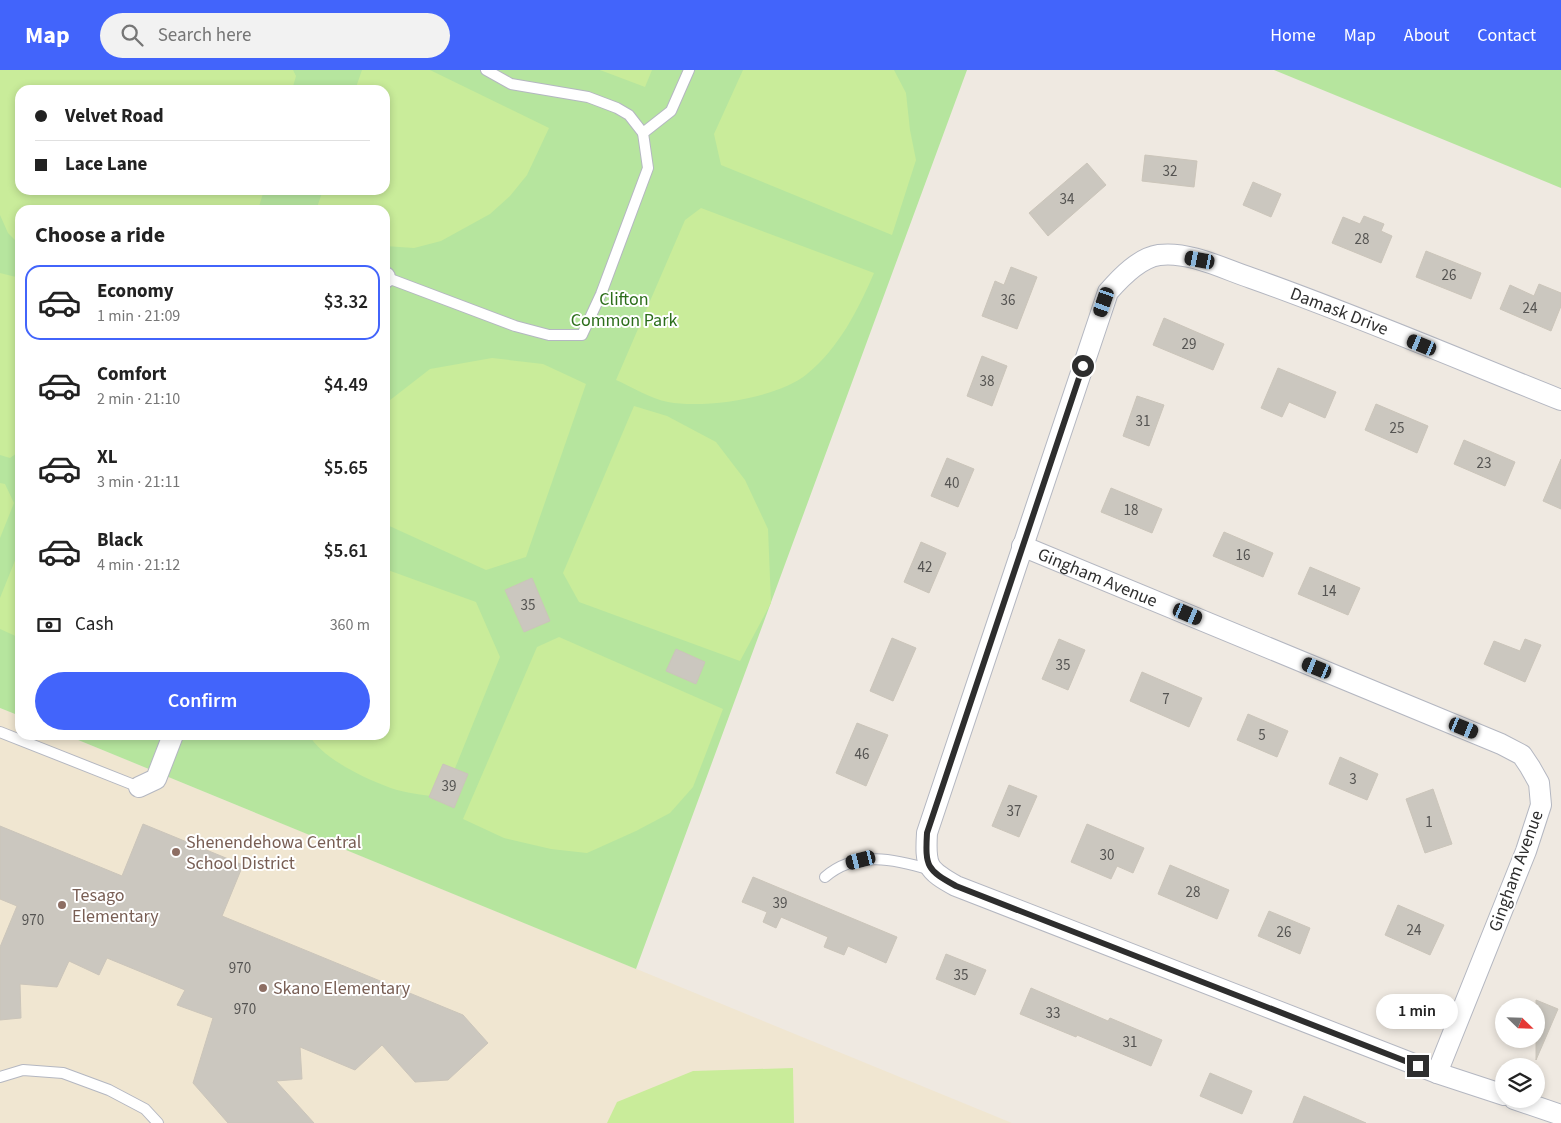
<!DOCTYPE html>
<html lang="en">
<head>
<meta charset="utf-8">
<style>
  :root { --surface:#fff; --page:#f2f2f2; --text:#222; --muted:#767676; --line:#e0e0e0; --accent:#4264fb }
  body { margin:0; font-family:"Source Sans 3",sans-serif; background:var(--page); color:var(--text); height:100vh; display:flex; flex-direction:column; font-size:19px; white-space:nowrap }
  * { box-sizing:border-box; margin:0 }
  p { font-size:16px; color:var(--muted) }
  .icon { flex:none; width:28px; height:28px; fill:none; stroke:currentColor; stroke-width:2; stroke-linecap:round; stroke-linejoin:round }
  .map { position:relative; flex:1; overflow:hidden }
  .drawer { position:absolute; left:15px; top:135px; width:375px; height:535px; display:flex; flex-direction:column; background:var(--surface); border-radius:15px; box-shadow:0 2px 8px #0003 }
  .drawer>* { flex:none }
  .banner { position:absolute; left:15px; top:15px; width:375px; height:110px; border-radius:15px; box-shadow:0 2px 8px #0003; display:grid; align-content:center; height:110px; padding:0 20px; background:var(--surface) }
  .needle { width:32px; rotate:113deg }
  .tools { position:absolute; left:1495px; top:928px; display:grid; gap:10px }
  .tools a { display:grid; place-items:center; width:50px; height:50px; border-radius:50%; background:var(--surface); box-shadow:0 2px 8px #0003; font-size:25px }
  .end { position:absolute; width:22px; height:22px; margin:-11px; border:6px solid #2e2e2e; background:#fff; box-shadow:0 0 0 2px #fff }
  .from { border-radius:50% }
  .bubble { position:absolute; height:35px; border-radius:18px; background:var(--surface); box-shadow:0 2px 8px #0003; font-size:16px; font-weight:600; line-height:35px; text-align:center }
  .car { position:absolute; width:15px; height:30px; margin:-15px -8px; border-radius:6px; box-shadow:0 0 4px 1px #0007; background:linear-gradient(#222 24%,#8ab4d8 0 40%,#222 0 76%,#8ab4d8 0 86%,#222 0) }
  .banner b { display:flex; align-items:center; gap:18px; height:48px; font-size:19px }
  .banner b+b { border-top:1px solid var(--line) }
  .banner i { width:12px; height:12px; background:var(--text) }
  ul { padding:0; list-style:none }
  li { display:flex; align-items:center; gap:15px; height:75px; margin:0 10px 8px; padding:0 10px; border:2px solid transparent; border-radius:15px }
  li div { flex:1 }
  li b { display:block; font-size:19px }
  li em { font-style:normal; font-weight:600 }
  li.on { border-color:var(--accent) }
  li>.icon { width:45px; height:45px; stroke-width:1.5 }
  h2 { padding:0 20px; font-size:22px; line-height:60px }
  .pay { display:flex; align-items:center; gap:12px; height:55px; padding:0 20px; font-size:19px }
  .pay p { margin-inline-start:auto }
  .button { display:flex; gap:10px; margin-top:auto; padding:10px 20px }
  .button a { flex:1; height:58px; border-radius:30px; background:var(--accent); color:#fff; font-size:20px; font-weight:600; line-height:58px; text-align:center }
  header { display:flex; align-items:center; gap:30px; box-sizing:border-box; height:70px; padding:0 25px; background:var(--accent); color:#fff }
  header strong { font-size:24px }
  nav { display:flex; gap:28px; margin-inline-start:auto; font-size:18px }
  .search { width:350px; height:45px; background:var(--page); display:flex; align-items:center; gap:12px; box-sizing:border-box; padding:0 18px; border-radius:28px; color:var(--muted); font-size:19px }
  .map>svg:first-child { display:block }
</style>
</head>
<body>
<header>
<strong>Map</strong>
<div class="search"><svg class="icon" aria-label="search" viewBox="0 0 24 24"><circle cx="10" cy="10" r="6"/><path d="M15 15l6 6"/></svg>Search here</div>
<nav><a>Home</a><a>Map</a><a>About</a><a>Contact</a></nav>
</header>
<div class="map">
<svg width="1561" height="1053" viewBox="0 0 1561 1053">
  <rect width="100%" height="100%" fill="#efe9e1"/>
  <polygon fill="#f0e6d1" points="0,638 20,646 20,665 66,665 1012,1053 0,1053"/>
  <g fill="#b6e59e" fill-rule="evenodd">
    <path d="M0,0h967l-331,899 -570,-234h319v-525h-365v506l-20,-8zM20,20h365v100h-365z"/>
    <polygon points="1274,0 1561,0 1561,118"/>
  </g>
  <g fill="#c9ec9a">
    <polygon points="0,0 293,0 296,6 292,20 20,20 20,120 264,120 258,140 20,140 20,175 8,163 0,145"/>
    <polygon points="362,0 430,0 549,58 527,105 510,126 490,144 441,171 414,178 385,176 385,140 316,140 323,120 385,120 385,20 355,20"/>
    <polygon points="600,0 652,0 645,17"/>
    <polygon points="743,0 894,0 906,23 910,60 916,90 892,165 721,95 714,64"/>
    <path d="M701,138l173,65c-16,37 -35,75 -67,101 -29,24 -102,35 -139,28 -17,-3 -36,-15 -52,-22l69,-160z"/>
    <polygon points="0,203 20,208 20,381 10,388 0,385"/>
    <polygon points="492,288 543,294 586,314 526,487 486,500 385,454 385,334 430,299"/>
    <polygon points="634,336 667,346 716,372 745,410 768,459 771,533 740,591 579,532 563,503"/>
    <polygon points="0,413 5,414 14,433 0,468"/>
    <polygon points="20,478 20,568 0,559 0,528"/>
    <path d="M385,499l91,33 24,55 -57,141c-15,-3 -32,-4 -46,-8 -26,-8 -75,-31 -88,-55h76z"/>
    <polygon points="559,567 723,639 693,717 670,743 636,761 587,783 551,779 504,768 463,749 537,577"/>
    <polygon points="793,998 794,1053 607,1053 617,1032 693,1001"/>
  </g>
  <g fill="#cbc7bf" stroke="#cbc5ba">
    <polygon points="1145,85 1197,91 1194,117 1142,111"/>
    <polygon points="1087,93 1106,115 1048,166 1029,143"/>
    <polygon points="1253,112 1281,124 1271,147 1243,135"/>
    <polygon points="1364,146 1384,154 1381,161 1392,166 1381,193 1332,173 1343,147 1360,154"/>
    <polygon points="1426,181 1481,203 1471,229 1416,207"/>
    <polygon points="1011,197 1037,207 1017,259 982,246 995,211 1004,215"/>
    <polygon points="1539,214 1561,223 1561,236 1551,261 1500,239 1510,215 1534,226"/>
    <polygon points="1164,248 1224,274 1213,300 1153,275"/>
    <polygon points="982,286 1007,296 992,336 967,326"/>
    <polygon points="1278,298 1336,322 1325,348 1289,332 1282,347 1261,338"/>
    <polygon points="1137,326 1164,335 1149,376 1123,366"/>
    <polygon points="1376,334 1428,356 1417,383 1365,360"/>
    <polygon points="1464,370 1515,392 1505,416 1454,394"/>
    <polygon points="947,388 974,399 958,437 931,426"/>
    <polygon points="1561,389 1561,439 1543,431"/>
    <polygon points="1111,418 1162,439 1152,463 1101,442"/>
    <polygon points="1224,462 1273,483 1263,507 1213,486"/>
    <polygon points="921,472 946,483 929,523 904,512"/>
    <polygon points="1310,497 1360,518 1348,545 1298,524"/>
    <polygon points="532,508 550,551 524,562 505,520"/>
    <polygon points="892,568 916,578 893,631 870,621"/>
    <polygon points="1059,569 1085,580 1068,620 1042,609"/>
    <polygon points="1525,569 1541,575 1525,612 1484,594 1494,571 1520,581"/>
    <polygon points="676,579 705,592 696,614 666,601"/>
    <polygon points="1142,602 1202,628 1189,657 1130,631"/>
    <polygon points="1248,644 1288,661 1277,687 1237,670"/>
    <polygon points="857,653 888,665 866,716 836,703"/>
    <polygon points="1340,687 1378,704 1367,730 1329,714"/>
    <polygon points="443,694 468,704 454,738 429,727"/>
    <polygon points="1009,715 1037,726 1019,767 992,756"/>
    <polygon points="1433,719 1452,774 1425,783 1406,729"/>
    <polygon points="143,754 243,795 222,846 463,945 488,973 448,1010 415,1012 382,975 355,1000 300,977 302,1009 276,1011 314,1053 228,1053 193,1013 213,948 177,935 185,920 107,888 99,905 69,891 57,917 20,914 21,948 0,950 0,877 17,836 0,829 0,756 122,806"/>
    <polygon points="1087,754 1144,778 1133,803 1117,796 1111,809 1071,792"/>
    <polygon points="1170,795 1229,820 1217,849 1158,824"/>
    <polygon points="753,807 897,867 886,893 848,876 844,885 824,877 828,867 781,847 776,858 763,852 767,842 742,832"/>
    <polygon points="1398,835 1444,855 1430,885 1385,865"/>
    <polygon points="1269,841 1310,858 1300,884 1258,866"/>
    <polygon points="946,884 986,900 975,925 936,909"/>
    <polygon points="1031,918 1108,951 1110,948 1162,970 1151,996 1077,965 1076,967 1020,944"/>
    <polygon points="1536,930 1558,939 1536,990"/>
    <polygon points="1210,1003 1252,1021 1242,1044 1200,1026"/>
    <polygon points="1304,1026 1366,1053 1293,1053"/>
  </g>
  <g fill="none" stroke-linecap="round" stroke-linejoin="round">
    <defs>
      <g id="service">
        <polyline points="486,0 511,14 588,27 617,38 629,45 643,63"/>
        <polyline points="385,207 515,256 549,265 582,265 601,224 648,98 643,63 671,41 689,0"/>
        <polyline points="0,662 139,717"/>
        <path d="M825,807c31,-27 70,-18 106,-7"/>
        <polyline points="0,1007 23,1000 63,1003 109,1020 145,1039 158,1053"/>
      </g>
      <g id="minor">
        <polyline points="385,207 385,208"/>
        <path id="s1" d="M1022,476l479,198 21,11 8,12 9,16 2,22 -15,46 -89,222"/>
        <polyline points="139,717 156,709 173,665"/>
        <path id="s2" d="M1504,1025l-67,-22 -481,-187c-29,-16 -31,-20 -29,-53l181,-541c13,-15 31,-34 51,-37 30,-4 65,14 92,23 105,37 207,81 310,122"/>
        <polyline points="1514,1029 1561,1045"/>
      </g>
    </defs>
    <use href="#service" stroke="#b4b7c1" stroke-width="12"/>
    <use href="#minor" stroke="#b4b7c1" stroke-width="22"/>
    <use href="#service" stroke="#fff" stroke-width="10"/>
    <use href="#minor" stroke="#fff" stroke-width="20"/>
  </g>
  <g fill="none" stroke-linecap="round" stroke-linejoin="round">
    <path stroke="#2e2e2e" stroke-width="6" d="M1083,296l-156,467c-2,34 0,37 29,53l462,180"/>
  </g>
  <g fill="#8d6e63" stroke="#fff" stroke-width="2">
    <circle cx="176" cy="782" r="5"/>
    <circle cx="62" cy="835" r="5"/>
    <circle cx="263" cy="918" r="5"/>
  </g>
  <g text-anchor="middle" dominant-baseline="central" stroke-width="4" stroke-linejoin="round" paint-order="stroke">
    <g font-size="15" fill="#555452">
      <text x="1170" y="101">32</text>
      <text x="1067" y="129">34</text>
      <text x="1362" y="169">28</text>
      <text x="1449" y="205">26</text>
      <text x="1008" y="230">36</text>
      <text x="1530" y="238">24</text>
      <text x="1189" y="274">29</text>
      <text x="987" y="311">38</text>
      <text x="1143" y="351">31</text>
      <text x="1397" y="358">25</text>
      <text x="1484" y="393">23</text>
      <text x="952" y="413">40</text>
      <text x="1131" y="440">18</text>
      <text x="1243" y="485">16</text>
      <text x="925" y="497">42</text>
      <text x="1329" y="521">14</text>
      <text x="528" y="535">35</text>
      <text x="1063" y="595">35</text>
      <text x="1166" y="629">7</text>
      <text x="1262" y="665">5</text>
      <text x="862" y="684">46</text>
      <text x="1353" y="709">3</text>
      <text x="449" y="716">39</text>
      <text x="1014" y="741">37</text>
      <text x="1429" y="752">1</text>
      <text x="1107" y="785">30</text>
      <text x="1193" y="822">28</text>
      <text x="780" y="833">39</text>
      <text x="33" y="850">970</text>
      <text x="1414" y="860">24</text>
      <text x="1284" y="862">26</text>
      <text x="240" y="898">970</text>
      <text x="961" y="905">35</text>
      <text x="245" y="939">970</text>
      <text x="1053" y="943">33</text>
      <text x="1130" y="972">31</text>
    </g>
    <g font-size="18" fill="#2c6e1b" stroke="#fff">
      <text x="624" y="229">Clifton<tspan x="624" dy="21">Common Park</tspan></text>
    </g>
    <g font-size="18" fill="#2e2e2e" stroke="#fff">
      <text stroke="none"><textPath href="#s2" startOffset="1478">Damask Drive</textPath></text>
      <text stroke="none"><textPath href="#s1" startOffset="82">Gingham Avenue</textPath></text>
      <text transform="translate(1516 801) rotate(-70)">Gingham Avenue</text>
    </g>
    <g font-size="18" fill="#785e54" stroke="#fff" text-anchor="start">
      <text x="186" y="772">Shenendehowa Central<tspan x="186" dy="21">School District</tspan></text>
      <text x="72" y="825">Tesago<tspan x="72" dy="21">Elementary</tspan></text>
      <text x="273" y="918">Skano Elementary</text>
    </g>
  </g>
</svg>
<div class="tools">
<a><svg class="needle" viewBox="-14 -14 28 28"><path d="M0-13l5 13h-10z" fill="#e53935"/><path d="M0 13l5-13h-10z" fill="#767676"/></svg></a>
<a><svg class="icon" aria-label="layers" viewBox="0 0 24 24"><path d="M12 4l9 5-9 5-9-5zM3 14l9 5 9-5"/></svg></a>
</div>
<i class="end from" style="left:1083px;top:296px"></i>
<i class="end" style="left:1418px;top:996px"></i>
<div class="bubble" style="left:1376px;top:924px;width:82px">1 min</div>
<i class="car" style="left:1200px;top:190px;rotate:281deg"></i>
<i class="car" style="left:1104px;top:232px;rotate:199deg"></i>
<i class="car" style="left:1422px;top:275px;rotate:292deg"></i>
<i class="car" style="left:1188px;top:544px;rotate:113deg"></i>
<i class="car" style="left:1317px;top:598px;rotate:292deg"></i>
<i class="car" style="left:1464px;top:658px;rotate:112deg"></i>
<i class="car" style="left:861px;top:790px;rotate:256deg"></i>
<div class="banner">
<b><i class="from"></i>Velvet Road</b>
<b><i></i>Lace Lane</b>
</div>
<section class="drawer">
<h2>Choose a ride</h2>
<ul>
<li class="on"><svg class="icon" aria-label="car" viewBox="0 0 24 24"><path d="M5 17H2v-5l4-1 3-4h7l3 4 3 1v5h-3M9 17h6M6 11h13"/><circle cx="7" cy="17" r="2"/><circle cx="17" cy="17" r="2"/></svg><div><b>Economy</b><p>1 min · 21:09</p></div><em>$3.32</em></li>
<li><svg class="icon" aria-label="car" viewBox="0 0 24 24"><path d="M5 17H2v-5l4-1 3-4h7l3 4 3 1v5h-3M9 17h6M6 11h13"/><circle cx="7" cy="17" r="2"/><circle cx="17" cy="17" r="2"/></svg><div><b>Comfort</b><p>2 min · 21:10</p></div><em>$4.49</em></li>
<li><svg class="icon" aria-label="car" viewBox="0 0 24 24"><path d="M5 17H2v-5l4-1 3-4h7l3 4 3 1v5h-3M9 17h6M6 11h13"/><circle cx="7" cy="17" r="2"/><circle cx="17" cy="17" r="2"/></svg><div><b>XL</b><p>3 min · 21:11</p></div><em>$5.65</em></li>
<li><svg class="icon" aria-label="car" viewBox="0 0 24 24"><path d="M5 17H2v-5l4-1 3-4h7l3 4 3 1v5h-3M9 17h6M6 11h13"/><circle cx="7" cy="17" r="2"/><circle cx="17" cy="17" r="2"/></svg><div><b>Black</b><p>4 min · 21:12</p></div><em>$5.61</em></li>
</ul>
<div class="pay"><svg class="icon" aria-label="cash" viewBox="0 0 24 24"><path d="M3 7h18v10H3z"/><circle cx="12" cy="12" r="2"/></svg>Cash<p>360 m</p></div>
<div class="button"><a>Confirm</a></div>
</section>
</div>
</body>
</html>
